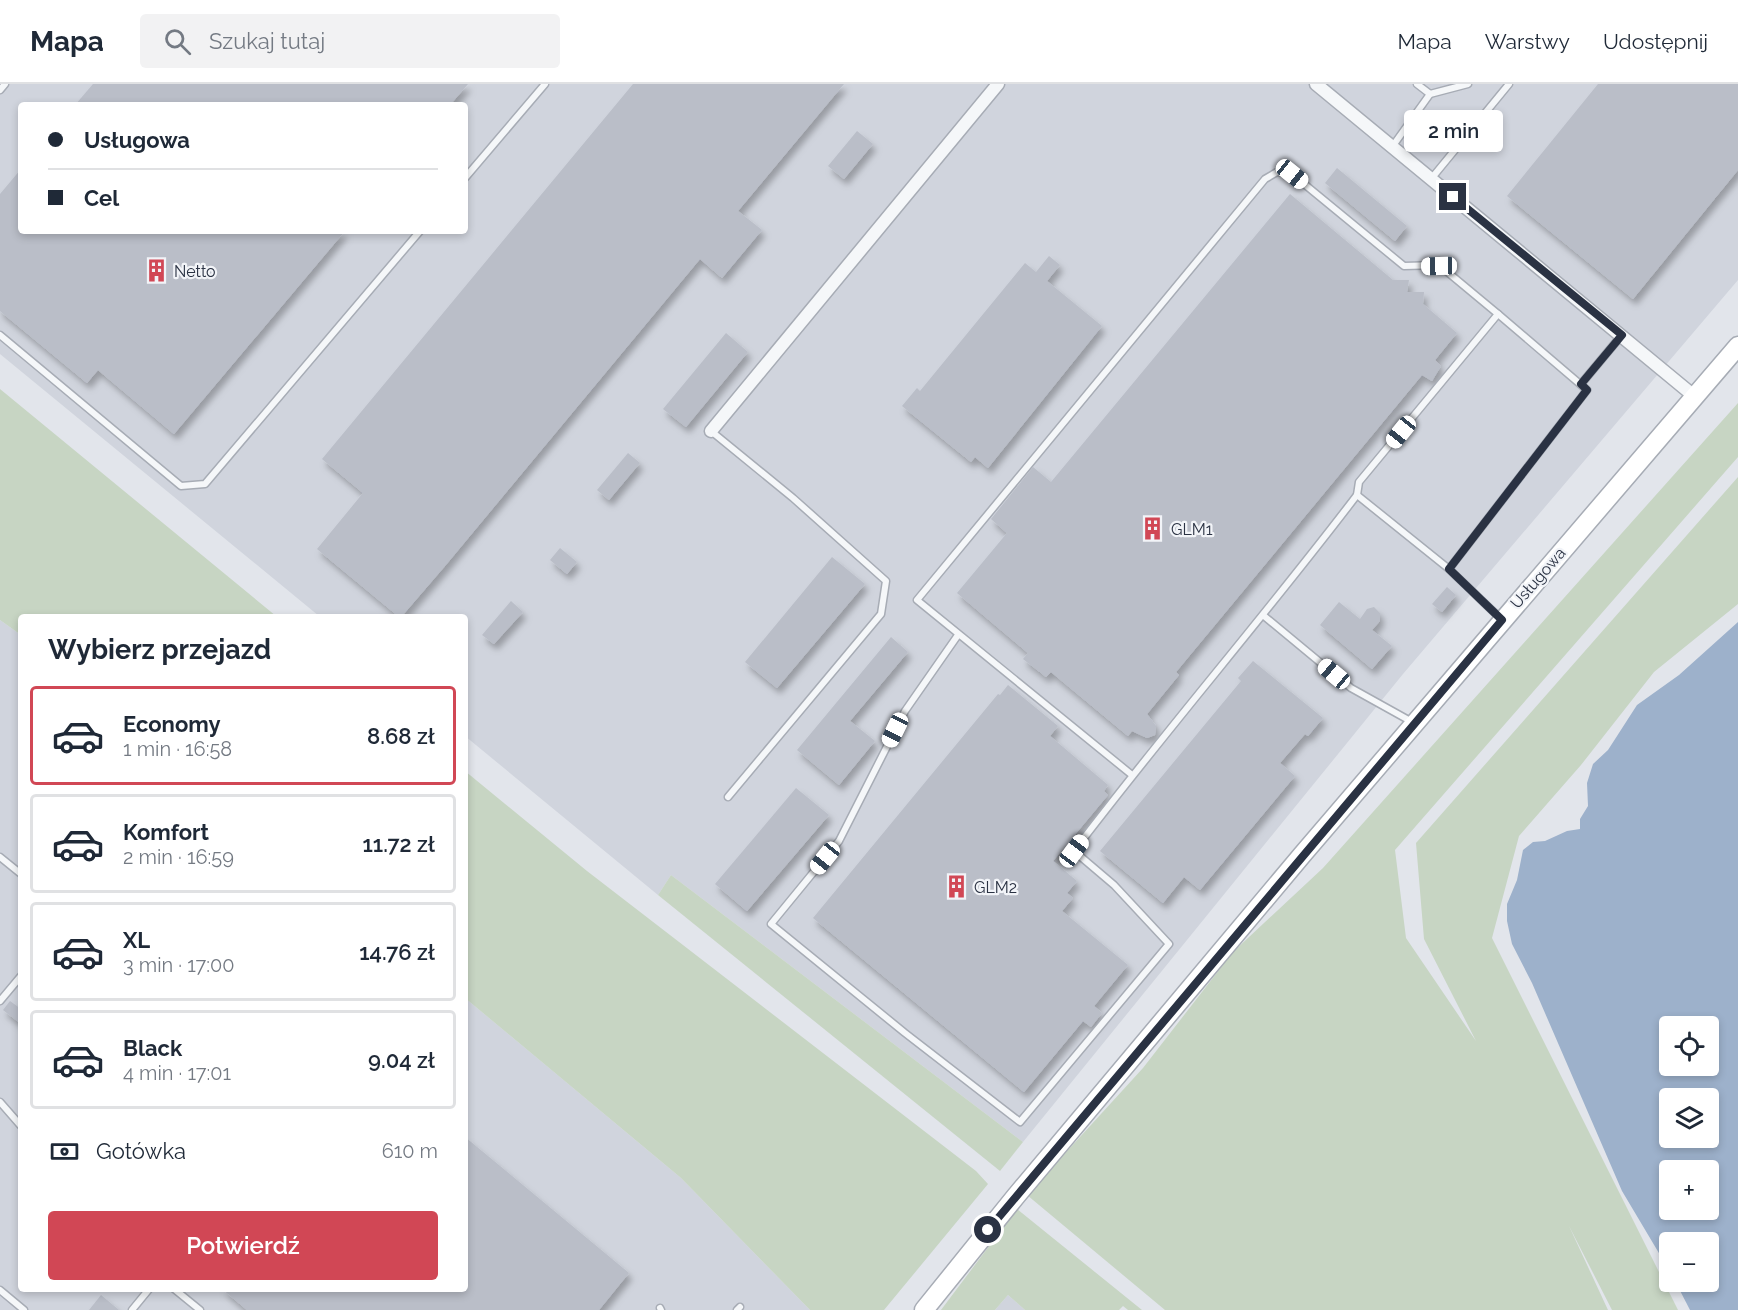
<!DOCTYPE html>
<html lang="pl">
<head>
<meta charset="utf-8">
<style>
  :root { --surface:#fff; --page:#f2f2f3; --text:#1f2937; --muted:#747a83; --line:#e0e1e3; --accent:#d14755 }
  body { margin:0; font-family:Raleway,sans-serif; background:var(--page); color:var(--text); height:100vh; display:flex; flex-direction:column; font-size:22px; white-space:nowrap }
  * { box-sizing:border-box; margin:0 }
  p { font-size:20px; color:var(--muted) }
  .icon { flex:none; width:33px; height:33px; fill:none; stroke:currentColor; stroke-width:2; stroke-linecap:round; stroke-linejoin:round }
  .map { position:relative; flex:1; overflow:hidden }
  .panel { position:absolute; left:18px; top:530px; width:450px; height:678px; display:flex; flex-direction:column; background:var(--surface); border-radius:6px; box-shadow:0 3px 9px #0003 }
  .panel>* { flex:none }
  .guide { position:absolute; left:18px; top:18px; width:450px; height:132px; border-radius:6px; box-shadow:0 3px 9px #0003; display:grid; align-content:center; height:132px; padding:0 30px; background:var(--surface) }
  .buttons { position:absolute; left:1659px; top:932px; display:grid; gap:12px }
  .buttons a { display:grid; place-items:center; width:60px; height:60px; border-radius:6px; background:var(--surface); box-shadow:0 3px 9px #0003; font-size:30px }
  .end { position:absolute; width:27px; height:27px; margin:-14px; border:8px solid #2a3243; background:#fff; box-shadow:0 0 0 3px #fff }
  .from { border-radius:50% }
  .bubble { position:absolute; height:42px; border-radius:6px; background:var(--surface); box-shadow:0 3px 9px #0003; font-size:20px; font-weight:600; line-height:42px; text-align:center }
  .car { position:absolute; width:18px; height:36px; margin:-18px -9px; border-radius:8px; box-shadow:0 0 4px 2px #0007; background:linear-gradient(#fff 24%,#345 0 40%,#fff 0 76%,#345 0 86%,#fff 0) }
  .guide b { display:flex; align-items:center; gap:21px; height:57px; font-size:22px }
  .guide b+b { border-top:2px solid var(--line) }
  .guide i { width:15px; height:15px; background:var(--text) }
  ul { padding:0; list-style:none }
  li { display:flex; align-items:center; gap:18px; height:99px; margin:0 12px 9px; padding:0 18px; border:3px solid var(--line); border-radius:6px }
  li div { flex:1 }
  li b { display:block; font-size:22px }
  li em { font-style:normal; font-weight:600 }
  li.current { border-color:var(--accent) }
  li>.icon { width:54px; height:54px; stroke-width:1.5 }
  h2 { padding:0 30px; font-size:27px; line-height:72px }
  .pay { display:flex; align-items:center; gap:15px; height:66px; padding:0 30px; font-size:22px }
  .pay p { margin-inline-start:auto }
  .button { display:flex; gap:12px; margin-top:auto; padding:12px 30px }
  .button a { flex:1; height:69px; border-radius:6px; background:var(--accent); color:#fff; font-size:24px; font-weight:600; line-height:69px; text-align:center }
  header { display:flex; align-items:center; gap:36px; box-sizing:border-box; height:84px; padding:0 30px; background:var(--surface); border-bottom:2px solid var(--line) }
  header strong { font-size:28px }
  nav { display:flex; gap:33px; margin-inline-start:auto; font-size:21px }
  .search { width:420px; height:54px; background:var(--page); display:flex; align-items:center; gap:15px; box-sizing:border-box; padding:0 21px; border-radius:6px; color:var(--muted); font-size:22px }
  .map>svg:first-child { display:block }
</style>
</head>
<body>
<header>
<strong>Mapa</strong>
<div class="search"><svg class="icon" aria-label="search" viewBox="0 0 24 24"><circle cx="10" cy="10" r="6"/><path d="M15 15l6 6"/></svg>Szukaj tutaj</div>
<nav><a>Mapa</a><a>Warstwy</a><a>Udostępnij</a></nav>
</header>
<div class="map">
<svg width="1738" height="1226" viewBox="0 0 1738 1226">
  <defs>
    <filter id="shadow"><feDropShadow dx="3.5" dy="6" stdDeviation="3" flood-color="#0004"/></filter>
  </defs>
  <rect width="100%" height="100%" fill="#e2e5eb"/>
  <g fill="#d0d4dd" fill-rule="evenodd">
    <path d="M0,0h1738v196l-335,394 -380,468 -352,-267 -13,20 -193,-159v-120h-146l-319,-262zM21,21h444v126h-444z"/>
    <polygon points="0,536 21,551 21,1204 465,1204 465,914 681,1094 810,1226 0,1226"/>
    <polygon points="1008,1211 1025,1226 995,1226"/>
  </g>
  <g fill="#c7d5c3">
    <polygon points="0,305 276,532 21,532 21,551 0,536"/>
    <polygon points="1738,319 1738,373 1395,766 1406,854 1476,957 1424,855 1416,759 1738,393 1738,520 1654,588 1581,681 1519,752 1492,854 1678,1226 1612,1226 1569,1142 1608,1226 1165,1226 1027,1111 1143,984 1233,868 1323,784"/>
    <polygon points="465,687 587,787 976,1087 988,1100 884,1226 810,1226 681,1094 465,914"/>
    <polygon points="671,791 1023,1058 1000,1087 658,811"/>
    <polygon points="1017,1125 1142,1226 1128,1226 1123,1222 1119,1226 1025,1226 1008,1211 995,1226 941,1226"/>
  </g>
  <path fill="#9db1cb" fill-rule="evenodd" d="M1738,538v688h-48l-15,-29h33v-39h-38l-1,28 -47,-79 -90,-208 -20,-39 -5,-23v-17l10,-24 6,-30 10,-8 12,-1 22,-10 13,-2v-10l8,-13 -1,-23 6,-19 15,-14 29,-45 42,-30zM1670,942h38v39h-38zM1670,1014h38v39h-38zM1670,1086h38v39h-38z"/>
  <g fill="#babec8" filter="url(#shadow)">
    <polygon points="93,0 468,0 450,21 75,21"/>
    <polygon points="633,0 844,0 738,127 762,146 722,194 700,175 445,482 402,532 398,532 317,465 363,409 322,375"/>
    <polygon points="1598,0 1738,0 1738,86 1633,215 1507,112"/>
    <polygon points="857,47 873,60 844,95 828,82"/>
    <polygon points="1337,84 1407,142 1395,157 1325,99"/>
    <polygon points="21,85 21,147 345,147 174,350 98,286 87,299 0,227 0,110"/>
    <polygon points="1290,110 1393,196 1409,196 1407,208 1424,208 1423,220 1457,249 1435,276 1441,282 1432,297 1422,291 1176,588 1179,591 1147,630 1156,642 1155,651 1147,654 1132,647 1128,652 1051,588 1046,593 1041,589 1023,575 1028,569 957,509 1007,449 991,435 1033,383 1051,398"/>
    <polygon points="1049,172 1060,181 1047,197 1102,242 988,384 975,373 971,378 902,322 917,304 920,307 1025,179 1036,188"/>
    <polygon points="726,249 748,268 686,343 663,325"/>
    <polygon points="628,369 640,379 609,416 597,406"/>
    <polygon points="560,464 577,478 567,490 550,476"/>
    <polygon points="832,473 865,500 777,604 745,578"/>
    <polygon points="1447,503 1456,511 1442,528 1432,520"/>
    <polygon points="511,517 523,528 494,560 482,551"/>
    <polygon points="1339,518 1360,535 1367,525 1374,523 1380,529 1380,537 1372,546 1392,562 1372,585 1320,541"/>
    <polygon points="891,553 908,568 850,637 875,657 839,701 797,666"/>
    <polygon points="1253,577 1323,634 1308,652 1305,650 1280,679 1295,692 1200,806 1184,793 1163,819 1100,767 1241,597 1238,594"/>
    <polygon points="1008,601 1058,642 1050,652 1108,701 1104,707 1108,711 1053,777 1077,797 1067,809 1073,814 1062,827 1128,881 1094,922 1102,929 1091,943 1083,937 1024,1008 813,834 998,610 1000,611"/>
    <polygon points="796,704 829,731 747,827 715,800"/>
    <polygon points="10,917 21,925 21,940 3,926"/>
    <polygon points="465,1053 629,1189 599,1226 247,1226 221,1204 465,1204"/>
    <polygon points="101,1211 119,1226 89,1226"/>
  </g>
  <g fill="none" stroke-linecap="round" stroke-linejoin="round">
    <defs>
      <g id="lane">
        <polyline points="1417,0 1430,10"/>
        <polyline points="0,6 5,0"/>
        <polyline points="1392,63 1430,10 1468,0"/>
        <polyline points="465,94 545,0"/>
        <polyline points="1431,95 1509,0"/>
        <polyline points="0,251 181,402 205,400 420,147"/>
        <polyline points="1581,300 1621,252"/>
        <polyline points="711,347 793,414 886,497 881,530 728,713"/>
        <polyline points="1357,411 1449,485 1501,535"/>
        <polyline points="1449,485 1587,306 1498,230"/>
        <polyline points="1264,532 1351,604 1414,639"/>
        <path d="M958,551l-53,76 -66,130 -68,83 134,109 115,89 149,-178 -55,-59 -40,-34c92,-121 191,-235 283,-356l2,-13 139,-168 -59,-49 -35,1 -112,-92 -15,-2 -12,7 -348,421 215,175"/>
        <polyline points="0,773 21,790"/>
        <polyline points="0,917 21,892"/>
        <polyline points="0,1018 21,1042"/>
        <polyline points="173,1204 200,1226"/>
        <polyline points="0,1206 24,1226"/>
        <polyline points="660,1224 661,1226"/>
        <polyline points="132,1226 150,1204"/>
        <polyline points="737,1226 740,1223"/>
      </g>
      <g id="street">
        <polyline points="1316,0 1694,312"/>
        <polyline points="711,347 998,0"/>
      </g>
      <polyline id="secondary" points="924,1226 1016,1112 1302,771 1738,262"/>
    </defs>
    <use href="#lane" stroke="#a7acb5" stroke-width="9"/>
    <use href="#street" stroke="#a7acb5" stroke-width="15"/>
    <use href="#secondary" stroke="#a7acb5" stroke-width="21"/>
    <use href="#lane" stroke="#f5f7f9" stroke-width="6"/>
    <use href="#street" stroke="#f5f7f9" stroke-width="12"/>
    <use href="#secondary" stroke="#fff" stroke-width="18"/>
  </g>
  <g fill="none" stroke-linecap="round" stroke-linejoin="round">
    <polyline stroke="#2a3243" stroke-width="8" points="988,1146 1502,536 1449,485 1587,306 1581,300 1622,251 1453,113"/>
  </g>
  <defs>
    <symbol id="building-bare" viewBox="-9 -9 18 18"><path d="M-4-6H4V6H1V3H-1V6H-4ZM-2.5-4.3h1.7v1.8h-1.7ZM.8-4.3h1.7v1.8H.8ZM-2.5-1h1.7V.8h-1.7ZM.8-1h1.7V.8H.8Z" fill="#d14755" stroke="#f2f4f8" stroke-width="2.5" paint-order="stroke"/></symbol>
  </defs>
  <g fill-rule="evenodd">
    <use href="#building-bare" x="140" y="170" width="33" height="33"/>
    <use href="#building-bare" x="1136" y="428" width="33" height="33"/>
    <use href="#building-bare" x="940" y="786" width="33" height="33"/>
  </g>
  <g text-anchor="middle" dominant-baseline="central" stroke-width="4.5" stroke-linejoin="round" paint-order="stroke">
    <g font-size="16" fill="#2a3243" stroke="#f2f4f8" text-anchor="start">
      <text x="174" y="187">Netto</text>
      <text x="1171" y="445">GLM1</text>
      <text x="974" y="803">GLM2</text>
    </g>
    <g font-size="16" fill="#2a3243" stroke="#f2f4f8">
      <text transform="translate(1538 494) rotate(-49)">Usługowa</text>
    </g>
  </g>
</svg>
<div class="buttons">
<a><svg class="icon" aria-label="locate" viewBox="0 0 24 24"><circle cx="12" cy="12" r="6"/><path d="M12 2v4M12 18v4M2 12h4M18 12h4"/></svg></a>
<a><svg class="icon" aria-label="layers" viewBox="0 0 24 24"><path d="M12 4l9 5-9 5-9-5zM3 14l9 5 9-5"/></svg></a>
<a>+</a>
<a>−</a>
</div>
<i class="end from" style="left:988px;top:1146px"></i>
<i class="end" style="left:1453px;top:113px"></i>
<div class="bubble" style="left:1404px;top:26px;width:99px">2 min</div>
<i class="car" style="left:1292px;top:90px;rotate:129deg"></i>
<i class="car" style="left:1439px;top:182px;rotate:269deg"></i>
<i class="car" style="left:1401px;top:348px;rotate:219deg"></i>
<i class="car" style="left:1334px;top:590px;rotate:310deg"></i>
<i class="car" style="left:895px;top:646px;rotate:206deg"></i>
<i class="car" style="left:1074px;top:767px;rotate:37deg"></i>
<i class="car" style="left:825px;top:774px;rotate:219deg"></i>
<div class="guide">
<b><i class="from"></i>Usługowa</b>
<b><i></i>Cel</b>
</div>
<section class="panel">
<h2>Wybierz przejazd</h2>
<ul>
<li class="current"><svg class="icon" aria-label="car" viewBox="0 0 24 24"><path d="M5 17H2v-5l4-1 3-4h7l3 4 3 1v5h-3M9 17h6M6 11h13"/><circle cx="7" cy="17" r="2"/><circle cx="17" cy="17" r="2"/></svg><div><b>Economy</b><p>1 min · 16:58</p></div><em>8.68 zł</em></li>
<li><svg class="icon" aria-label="car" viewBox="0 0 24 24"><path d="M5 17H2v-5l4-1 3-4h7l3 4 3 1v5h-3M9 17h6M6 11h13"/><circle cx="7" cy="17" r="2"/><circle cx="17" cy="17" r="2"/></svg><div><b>Komfort</b><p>2 min · 16:59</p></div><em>11.72 zł</em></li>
<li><svg class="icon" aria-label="car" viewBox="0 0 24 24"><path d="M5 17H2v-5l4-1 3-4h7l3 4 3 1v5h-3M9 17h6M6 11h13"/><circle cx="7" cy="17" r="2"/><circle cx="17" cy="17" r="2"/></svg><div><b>XL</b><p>3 min · 17:00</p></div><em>14.76 zł</em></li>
<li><svg class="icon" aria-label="car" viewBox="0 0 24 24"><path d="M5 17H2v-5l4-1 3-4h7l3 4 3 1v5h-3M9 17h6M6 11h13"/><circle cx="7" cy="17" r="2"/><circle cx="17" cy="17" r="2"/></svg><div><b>Black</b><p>4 min · 17:01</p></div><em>9.04 zł</em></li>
</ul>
<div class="pay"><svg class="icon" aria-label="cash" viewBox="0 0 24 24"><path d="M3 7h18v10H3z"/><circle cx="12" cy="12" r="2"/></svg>Gotówka<p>610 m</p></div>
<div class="button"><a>Potwierdź</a></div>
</section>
</div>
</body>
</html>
